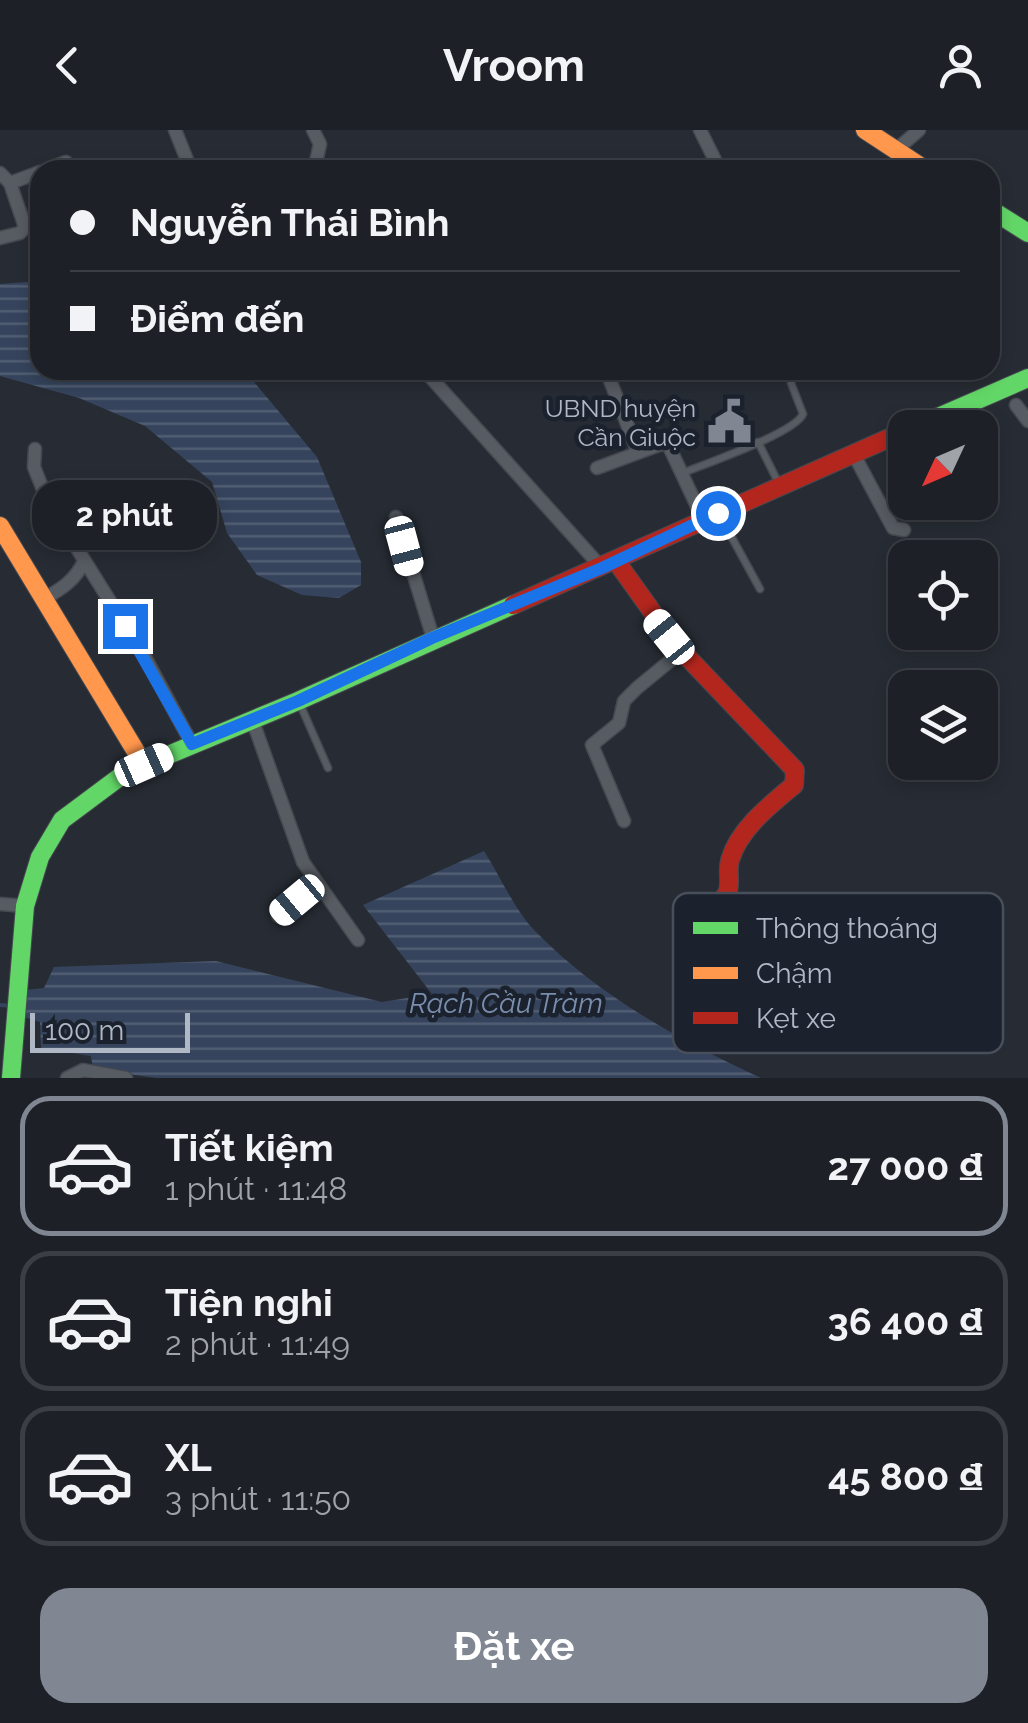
<!DOCTYPE html>
<html lang="vi">
<head>
<meta charset="utf-8">
<style>
  :root { --surface:#1d2127; --page:#25292f; --text:#f1f3f6; --muted:#a0a3a7; --line:#3b3e44; --accent:#808792 }
  body { margin:0; font-family:Raleway,sans-serif; background:var(--page); color:var(--text); height:100vh; display:flex; flex-direction:column; font-size:38px; white-space:nowrap }
  * { box-sizing:border-box; margin:0 }
  p { font-size:32px; color:var(--muted) }
  .icon { flex:none; width:55px; height:55px; fill:none; stroke:currentColor; stroke-width:2; stroke-linecap:round; stroke-linejoin:round }
  .map { position:relative; height:948px; overflow:hidden }
  .panel { display:flex; flex-direction:column; background:var(--surface); flex:1 }
  .panel>* { flex:none }
  .banner { position:absolute; left:30px; top:30px; width:970px; height:220px; border-radius:30px; box-shadow:0 5px 15px #0003,0 0 0 2px var(--line); display:grid; align-content:center; height:220px; padding:0 40px; background:var(--surface) }
  .needle { width:65px; rotate:226deg }
  .controls { position:absolute; left:888px; top:280px; display:grid; gap:20px }
  .controls a { display:grid; place-items:center; width:110px; height:110px; border-radius:20px; background:var(--surface); box-shadow:0 5px 15px #0003,0 0 0 2px var(--line); font-size:50px }
  .scale { position:absolute; left:30px; bottom:25px; width:160px; box-sizing:border-box; padding-left:10px; border:5px solid #b0b8c5; border-top:0; font-size:28px; line-height:35px; white-space:nowrap; color:#b0b8c5; -webkit-text-stroke:8px #1b222e; paint-order:stroke }
  .end { position:absolute; width:45px; height:45px; margin:-22px; border:12px solid #1a73e8; background:#fff; box-shadow:0 0 0 5px #fff }
  .from { border-radius:50% }
  .bubble { position:absolute; height:70px; border-radius:30px; background:var(--surface); box-shadow:0 5px 15px #0003,0 0 0 2px var(--line); font-size:32px; font-weight:700; line-height:70px; text-align:center }
  .car { position:absolute; width:30px; height:60px; margin:-30px -15px; border-radius:12px; box-shadow:0 0 8px 2px #0007; background:linear-gradient(#fff 24%,#345 0 40%,#fff 0 76%,#345 0 86%,#fff 0) }
  .banner b { display:flex; align-items:center; gap:35px; height:95px; font-size:38px }
  .banner b+b { border-top:2px solid var(--line) }
  .banner i { width:25px; height:25px; background:var(--text) }
  ul { padding:18px 0 0; list-style:none }
  li { display:flex; align-items:center; gap:30px; height:140px; margin:0 20px 15px; padding:0 20px; border:5px solid var(--line); border-radius:30px }
  li div { flex:1 }
  li b { display:block; font-size:38px }
  li em { font-style:normal; font-weight:700 }
  li.current { border-color:var(--accent) }
  li>.icon { width:90px; height:90px; stroke-width:1.5 }
  .action { display:flex; gap:20px; margin-top:auto; padding:20px 40px }
  .action a { flex:1; height:115px; border-radius:30px; background:var(--accent); color:#fff; font-size:40px; font-weight:700; line-height:115px; text-align:center }
  header { display:flex; justify-content:space-between; align-items:center; height:130px; padding:0 40px; background:var(--surface); font-size:45px; font-weight:700 }
  .map>svg:first-child { display:block }
</style>
</head>
<body>
<header><svg class="icon" aria-label="back" viewBox="0 0 24 24"><path d="M15 5l-7 7 7 7"/></svg>Vroom<svg class="icon" aria-label="person" viewBox="0 0 24 24"><circle cx="12" cy="8" r="4"/><path d="M4 21q1-7 8-7t8 7"/></svg></header>
<div class="map">
<svg width="1028" height="948" viewBox="0 0 1028 948">
  <defs>
    <pattern id="water-rules" width="6" height="5" patternUnits="userSpaceOnUse" patternTransform="scale(2.5)"><rect width="6" height="5" fill="#35445c"/><path d="M0 2.5h6" fill="none" stroke="#505d72"/></pattern>
  </defs>
  <rect width="100%" height="100%" fill="#272c34"/>
  <g fill="url(#water-rules)">
    <polygon points="40,151 40,240 244,240 317,327 361,432 361,455 339,468 302,465 257,445 227,403 212,352 145,296 79,268 0,246 0,154"/>
    <path d="M484,721c16,25 30,58 50,79 63,65 145,110 227,148h-605l-63,-9 -2,-13 -50,-8 -1,-26 -16,-5 2,-27 18,-2 10,-21 162,-6 166,41 50,-8 -69,-89z"/>
  </g>
  <g fill="none" stroke-linecap="round" stroke-linejoin="round">
    <polyline stroke="#35445c" stroke-width="4" points="0,875 13,876"/>
    <defs>
      <g id="lane">
        <polyline points="758,312 779,354"/>
        <path d="M683,343c24,-10 112,-40 120,-59l-12,-31"/>
        <polyline points="719,384 760,459"/>
        <polyline points="299,572 328,638"/>
      </g>
      <g id="street">
        <polyline points="175,0 191,40"/>
        <polyline points="313,0 320,14 316,32"/>
        <polyline points="700,0 720,40"/>
        <polyline points="896,20 919,0"/>
        <polyline points="46,40 66,32"/>
        <polyline points="0,43 10,53 25,97 20,103 0,108"/>
        <polyline points="10,53 40,42"/>
        <polyline points="424,240 602,438"/>
        <polyline points="606,240 638,322"/>
        <polyline points="1016,275 1028,291"/>
        <polyline points="35,319 34,337 48,372 146,529 192,614"/>
        <polyline points="853,323 893,398 904,400"/>
        <polyline points="597,338 667,312 703,389"/>
        <polyline points="396,387 433,508"/>
        <path d="M44,469c17,-10 32,-19 40,-38"/>
        <polyline points="252,589 303,732 358,810"/>
        <polyline points="624,691 592,615 619,593 624,571 637,558 682,521"/>
        <polyline points="0,774 25,776"/>
        <polyline points="278,786 317,753"/>
        <polyline points="67,948 83,940 126,948"/>
      </g>
      <g id="fast">
        <polyline points="990,79 1028,103"/>
        <polyline points="913,298 1028,248"/>
        <polyline points="11,948 25,776 40,727 62,690 125,643 298,571 513,475"/>
      </g>
      <g id="slow">
        <polyline points="865,0 926,40"/>
        <polyline points="0,396 144,635"/>
      </g>
      <g id="jam">
        <path d="M616,431l60,84 119,125 -1,15c-24,20 -55,44 -64,75 -3,11 1,21 -2,31 -6,15 -23,21 -30,35 -14,31 34,85 52,107"/>
        <polyline points="513,475 905,301"/>
      </g>
    </defs>
    <use href="#lane" stroke="#45484f" stroke-width="9"/>
    <use href="#street" stroke="#45484f" stroke-width="15"/>
    <use href="#fast" stroke="#45484f" stroke-width="20"/>
    <use href="#slow" stroke="#45484f" stroke-width="20"/>
    <use href="#jam" stroke="#45484f" stroke-width="20"/>
    <use href="#lane" stroke="#575b62" stroke-width="6"/>
    <use href="#street" stroke="#575b62" stroke-width="12"/>
    <use href="#fast" stroke="#63d668" stroke-width="18"/>
    <use href="#slow" stroke="#ff974d" stroke-width="18"/>
    <use href="#jam" stroke="#b3261e" stroke-width="18"/>
  </g>
  <g fill="none" stroke-linecap="round" stroke-linejoin="round">
    <polyline stroke="#1a73e8" stroke-width="12" points="125,496 192,614 298,571 432,508 602,438 718,383"/>
  </g>
  <defs>
    <symbol id="civic-bare" viewBox="-9 -9 18 18"><path d="M-.6-6.5H3V-4.5H.6V-3L4-1V1h2V6H-6V1h2V-1L-.6-3ZM-1.2 2.5V6h2.4V2.5Z" fill="#808792" stroke="#1b222e" stroke-width="2.5" paint-order="stroke"/></symbol>
  </defs>
  <g fill-rule="evenodd">
    <use href="#civic-bare" x="698" y="260" width="63" height="63"/>
  </g>
  <g text-anchor="middle" dominant-baseline="central" stroke-width="9" stroke-linejoin="round" paint-order="stroke">
    <g font-size="25" fill="#b0b8c5" stroke="#1b222e" text-anchor="end">
      <text x="696" y="278">UBND huyện<tspan x="696" dy="29">Cần Giuộc</tspan></text>
    </g>
    <g font-size="28" font-style="italic" fill="#798ead" stroke="#1b222e">
      <text x="506" y="873">Rạch Cầu Tràm</text>
    </g>
  </g>
  <rect x="673" y="763" width="330" height="160" rx="15" fill="#1b222e" stroke="#484f5b" stroke-width="2.5"/>
  <rect x="693" y="792" width="45" height="12" fill="#63d668"/>
  <rect x="693" y="837" width="45" height="12" fill="#ff974d"/>
  <rect x="693" y="882" width="45" height="12" fill="#b3261e"/>
  <g font-size="28" fill="#b0b8c5">
    <text x="756" y="808">Thông thoáng</text>
    <text x="756" y="853">Chậm</text>
    <text x="756" y="898">Kẹt xe</text>
  </g>
</svg>
<div class="controls">
<a><svg class="needle" viewBox="-14 -14 28 28"><path d="M0-13l5 13h-10z" fill="#e53935"/><path d="M0 13l5-13h-10z" fill="#a0a3a7"/></svg></a>
<a><svg class="icon" aria-label="locate" viewBox="0 0 24 24"><circle cx="12" cy="12" r="6"/><path d="M12 2v4M12 18v4M2 12h4M18 12h4"/></svg></a>
<a><svg class="icon" aria-label="layers" viewBox="0 0 24 24"><path d="M12 4l9 5-9 5-9-5zM3 14l9 5 9-5"/></svg></a>
</div>
<div class="scale">100 m</div>
<i class="end from" style="left:718px;top:383px"></i>
<i class="end" style="left:125px;top:496px"></i>
<div class="bubble" style="left:32px;top:350px;width:185px">2 phút</div>
<i class="car" style="left:404px;top:416px;rotate:165deg"></i>
<i class="car" style="left:669px;top:507px;rotate:321deg"></i>
<i class="car" style="left:144px;top:635px;rotate:66deg"></i>
<i class="car" style="left:297px;top:770px;rotate:230deg"></i>
<div class="banner">
<b><i class="from"></i>Nguyễn Thái Bình</b>
<b><i></i>Điểm đến</b>
</div>
</div>
<section class="panel">
<ul>
<li class="current"><svg class="icon" aria-label="car" viewBox="0 0 24 24"><path d="M5 17H2v-5l4-1 3-4h7l3 4 3 1v5h-3M9 17h6M6 11h13"/><circle cx="7" cy="17" r="2"/><circle cx="17" cy="17" r="2"/></svg><div><b>Tiết kiệm</b><p>1 phút · 11:48</p></div><em>27 000 ₫</em></li>
<li><svg class="icon" aria-label="car" viewBox="0 0 24 24"><path d="M5 17H2v-5l4-1 3-4h7l3 4 3 1v5h-3M9 17h6M6 11h13"/><circle cx="7" cy="17" r="2"/><circle cx="17" cy="17" r="2"/></svg><div><b>Tiện nghi</b><p>2 phút · 11:49</p></div><em>36 400 ₫</em></li>
<li><svg class="icon" aria-label="car" viewBox="0 0 24 24"><path d="M5 17H2v-5l4-1 3-4h7l3 4 3 1v5h-3M9 17h6M6 11h13"/><circle cx="7" cy="17" r="2"/><circle cx="17" cy="17" r="2"/></svg><div><b>XL</b><p>3 phút · 11:50</p></div><em>45 800 ₫</em></li>
</ul>
<div class="action"><a>Đặt xe</a></div>
</section>
</body>
</html>
